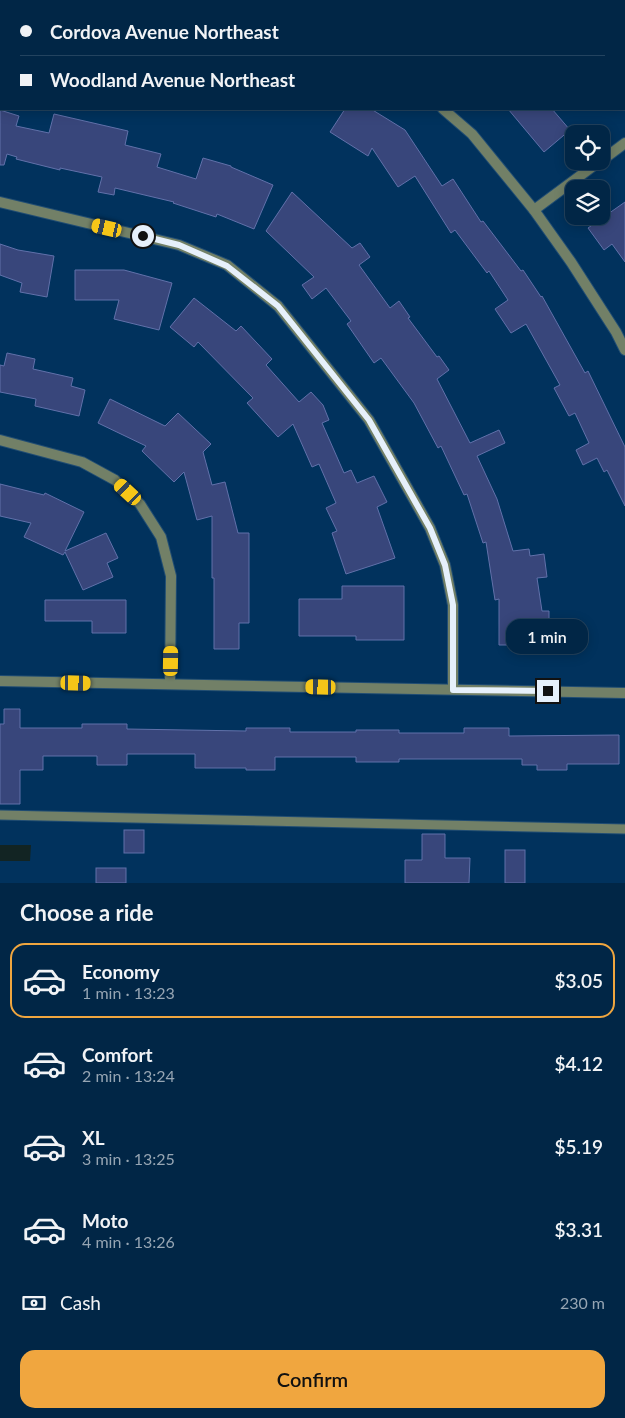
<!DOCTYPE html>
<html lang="en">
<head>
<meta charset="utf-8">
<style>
  :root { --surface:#012646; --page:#0f3251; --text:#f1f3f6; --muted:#96a5b3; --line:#23435f; --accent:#f0a63f }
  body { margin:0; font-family:Lato,sans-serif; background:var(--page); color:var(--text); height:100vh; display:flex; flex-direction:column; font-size:19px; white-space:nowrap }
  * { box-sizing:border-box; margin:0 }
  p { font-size:16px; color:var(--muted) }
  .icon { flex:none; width:28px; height:28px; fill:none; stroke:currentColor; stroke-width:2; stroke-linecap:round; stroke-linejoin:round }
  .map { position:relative; height:883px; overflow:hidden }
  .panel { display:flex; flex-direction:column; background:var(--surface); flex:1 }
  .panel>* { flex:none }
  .top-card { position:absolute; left:0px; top:0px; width:625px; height:110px; box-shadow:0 2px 12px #0003,0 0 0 1px var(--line); display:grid; align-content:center; height:110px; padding:0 20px; background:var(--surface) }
  .buttons { position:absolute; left:565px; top:125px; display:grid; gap:10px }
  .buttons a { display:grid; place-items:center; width:45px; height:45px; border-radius:10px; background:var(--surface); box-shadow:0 2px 12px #0003,0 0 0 1px var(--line); font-size:25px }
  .end { position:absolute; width:22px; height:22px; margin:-11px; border:6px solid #e6f0fb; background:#111; box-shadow:0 0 0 2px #111 }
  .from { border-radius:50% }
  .bubble { position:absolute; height:35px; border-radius:15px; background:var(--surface); box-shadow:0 2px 12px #0003,0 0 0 1px var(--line); font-size:16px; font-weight:600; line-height:35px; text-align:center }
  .car { position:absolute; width:15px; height:30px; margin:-15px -8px; border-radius:6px; box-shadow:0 0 4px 1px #0007; background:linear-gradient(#f5c518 24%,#345 0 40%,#f5c518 0 76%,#345 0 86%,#f5c518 0) }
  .top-card b { display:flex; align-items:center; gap:18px; height:48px; font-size:19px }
  .top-card b+b { border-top:1px solid var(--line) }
  .top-card i { width:12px; height:12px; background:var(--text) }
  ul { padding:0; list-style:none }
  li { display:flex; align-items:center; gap:15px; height:75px; margin:0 10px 8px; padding:0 10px; border:2px solid transparent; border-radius:15px }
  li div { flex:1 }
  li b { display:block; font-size:19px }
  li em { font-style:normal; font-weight:600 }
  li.current { border-color:var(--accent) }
  li>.icon { width:45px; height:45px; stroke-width:1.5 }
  h2 { padding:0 20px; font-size:22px; line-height:60px }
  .pay { display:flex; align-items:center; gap:12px; height:55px; padding:0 20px; font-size:19px }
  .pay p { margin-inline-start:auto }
  .primary-button { display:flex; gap:10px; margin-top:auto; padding:10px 20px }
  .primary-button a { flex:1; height:58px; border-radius:15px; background:var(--accent); color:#111; font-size:20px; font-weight:600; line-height:58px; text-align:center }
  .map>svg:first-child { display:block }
</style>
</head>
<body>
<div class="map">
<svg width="625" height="883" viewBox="0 0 625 883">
  <rect width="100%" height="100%" fill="#01325d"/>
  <polygon fill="#122423" points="0,845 31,845 30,861 0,861"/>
  <g fill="#38467b" stroke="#6171aa">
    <polygon points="345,109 371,109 405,130 442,186 453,179 481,222 483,221 521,271 523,270 541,297 542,296 585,373 588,371 625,447 625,506 607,470 604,472 597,458 583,465 576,450 589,443 575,413 569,416 554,388 560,385 526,324 511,333 495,309 508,300 489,271 487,273 455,230 451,233 415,176 398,187 372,148 368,156 330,132"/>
    <polygon points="508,109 552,109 570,130 544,152"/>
    <polygon points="0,110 19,116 16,126 49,133 54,114 128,131 125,145 161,154 157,167 196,179 203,158 231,166 231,167 273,185 254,229 217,214 216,217 173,203 174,202 115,188 114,195 98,192 102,177 60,168 60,170 16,159 17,157 7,154 4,165 0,165"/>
    <polygon points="292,192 352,248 360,243 370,257 359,265 390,308 399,301 410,317 408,318 437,357 439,356 449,370 437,379 470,443 499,430 505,443 477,456 497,499 513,551 529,549 530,556 544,554 547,577 537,578 542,611 549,611 549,645 499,645 499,599 495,600 486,542 483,543 467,494 464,495 441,446 438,448 414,403 381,358 374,363 347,324 351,321 326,288 312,299 302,285 314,277 266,231"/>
    <polygon points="625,202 625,262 612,244 604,250 588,228"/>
    <polygon points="0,244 18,250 54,256 47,297 20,292 22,283 0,275"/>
    <polygon points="75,270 124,270 172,283 159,330 114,319 119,300 75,300"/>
    <polygon points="194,298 236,331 241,326 272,359 266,365 299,402 311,392 323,405 329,420 322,423 344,473 351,470 357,483 374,476 387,502 377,507 395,558 346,574 332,533 337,531 326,508 336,503 319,464 312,467 293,424 278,437 247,403 253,398 198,342 194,347 170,327"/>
    <polygon points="7,353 35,359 33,369 73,378 71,386 85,390 79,416 35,406 36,399 0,392 0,365 4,366"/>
    <polygon points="110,399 165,426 178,413 211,444 203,452 212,485 225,482 238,533 249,533 249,623 239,623 239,649 214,649 214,578 212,578 212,516 197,520 184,472 174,482 142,451 146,446 98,423"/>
    <polygon points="0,484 44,495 45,493 84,512 65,551 106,533 118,558 107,563 113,577 83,590 65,552 63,555 24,537 31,523 0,516"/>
    <polygon points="342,586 404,586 404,640 356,640 356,636 299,636 299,599 342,599"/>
    <polygon points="45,600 126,600 126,633 92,633 92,621 45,621"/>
    <polygon points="4,709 20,709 20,728 82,728 82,724 127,724 127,729 246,731 246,728 290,728 290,732 356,732 356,730 399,730 399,733 464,733 464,728 509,728 509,736 619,735 619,764 567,764 567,770 537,770 537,765 522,765 522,759 399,759 399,762 356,762 356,757 275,757 275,770 246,770 246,768 195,768 195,754 127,754 127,765 97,765 97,756 43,756 43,770 20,770 20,804 0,804 0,724 4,724"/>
    <rect x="124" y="830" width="20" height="23"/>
    <polygon points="422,834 445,834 445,858 470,858 469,883 405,883 405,860 422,860"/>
    <rect x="505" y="850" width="20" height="33"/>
    <rect x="96" y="868" width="30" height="15"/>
  </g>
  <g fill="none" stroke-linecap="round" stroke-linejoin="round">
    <defs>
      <polyline id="service" points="0,815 625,829"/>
      <g id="minor">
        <polyline points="242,0 247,1"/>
        <polyline points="443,109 472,134 534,210 571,262 616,332 625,350"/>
        <polyline points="601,161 625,143"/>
        <polyline points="0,202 179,245 227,265 278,306 369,420 430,528 445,565 453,605 453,689"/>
        <polyline points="534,210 600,161"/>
        <polyline points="0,440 82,462 115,480 140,504 161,537 171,576 170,684"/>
        <polyline points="0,681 625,693"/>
      </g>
    </defs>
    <use href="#service" stroke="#214d73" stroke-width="11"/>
    <use href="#minor" stroke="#214d73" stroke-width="12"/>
    <use href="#service" stroke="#728067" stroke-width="9"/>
    <use href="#minor" stroke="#728067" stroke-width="10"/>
  </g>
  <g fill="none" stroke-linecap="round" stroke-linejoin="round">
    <polyline stroke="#e6f0fb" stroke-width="6" points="143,236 179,245 227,266 278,306 369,420 430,528 445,565 453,605 453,690 548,691"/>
  </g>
</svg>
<div class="buttons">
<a><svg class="icon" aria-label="locate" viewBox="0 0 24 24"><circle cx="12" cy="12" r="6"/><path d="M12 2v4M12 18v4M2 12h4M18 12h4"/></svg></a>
<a><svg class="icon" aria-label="layers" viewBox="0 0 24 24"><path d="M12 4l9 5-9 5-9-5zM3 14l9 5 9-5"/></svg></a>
</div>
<i class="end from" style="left:143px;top:236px"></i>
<i class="end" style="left:548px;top:691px"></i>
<div class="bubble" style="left:506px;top:619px;width:82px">1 min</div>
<i class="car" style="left:107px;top:228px;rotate:283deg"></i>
<i class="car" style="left:128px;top:492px;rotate:313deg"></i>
<i class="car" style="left:171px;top:661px;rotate:1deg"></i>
<i class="car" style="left:76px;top:683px;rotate:91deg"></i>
<i class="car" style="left:321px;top:687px;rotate:271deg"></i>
<div class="top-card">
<b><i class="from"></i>Cordova Avenue Northeast</b>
<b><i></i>Woodland Avenue Northeast</b>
</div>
</div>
<section class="panel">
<h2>Choose a ride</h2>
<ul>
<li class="current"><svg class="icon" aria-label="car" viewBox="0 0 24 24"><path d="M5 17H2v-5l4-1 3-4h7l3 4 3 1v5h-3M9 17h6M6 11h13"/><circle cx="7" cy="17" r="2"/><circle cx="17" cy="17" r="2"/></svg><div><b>Economy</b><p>1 min · 13:23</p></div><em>$3.05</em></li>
<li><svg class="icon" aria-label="car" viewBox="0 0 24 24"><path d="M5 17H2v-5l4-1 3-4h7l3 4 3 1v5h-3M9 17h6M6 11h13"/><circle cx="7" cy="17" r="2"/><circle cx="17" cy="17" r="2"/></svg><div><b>Comfort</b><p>2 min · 13:24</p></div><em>$4.12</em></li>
<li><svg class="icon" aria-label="car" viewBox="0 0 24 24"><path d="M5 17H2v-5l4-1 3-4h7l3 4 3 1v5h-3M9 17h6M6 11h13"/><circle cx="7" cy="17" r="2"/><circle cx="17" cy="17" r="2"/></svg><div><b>XL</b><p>3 min · 13:25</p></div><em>$5.19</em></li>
<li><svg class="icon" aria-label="car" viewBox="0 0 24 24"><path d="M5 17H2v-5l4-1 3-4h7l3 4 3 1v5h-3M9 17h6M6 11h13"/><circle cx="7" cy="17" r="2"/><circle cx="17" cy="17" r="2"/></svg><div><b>Moto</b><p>4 min · 13:26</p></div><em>$3.31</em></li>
</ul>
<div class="pay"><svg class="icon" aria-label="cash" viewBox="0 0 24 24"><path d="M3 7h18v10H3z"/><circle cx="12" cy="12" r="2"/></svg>Cash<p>230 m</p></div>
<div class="primary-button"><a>Confirm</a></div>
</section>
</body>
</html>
